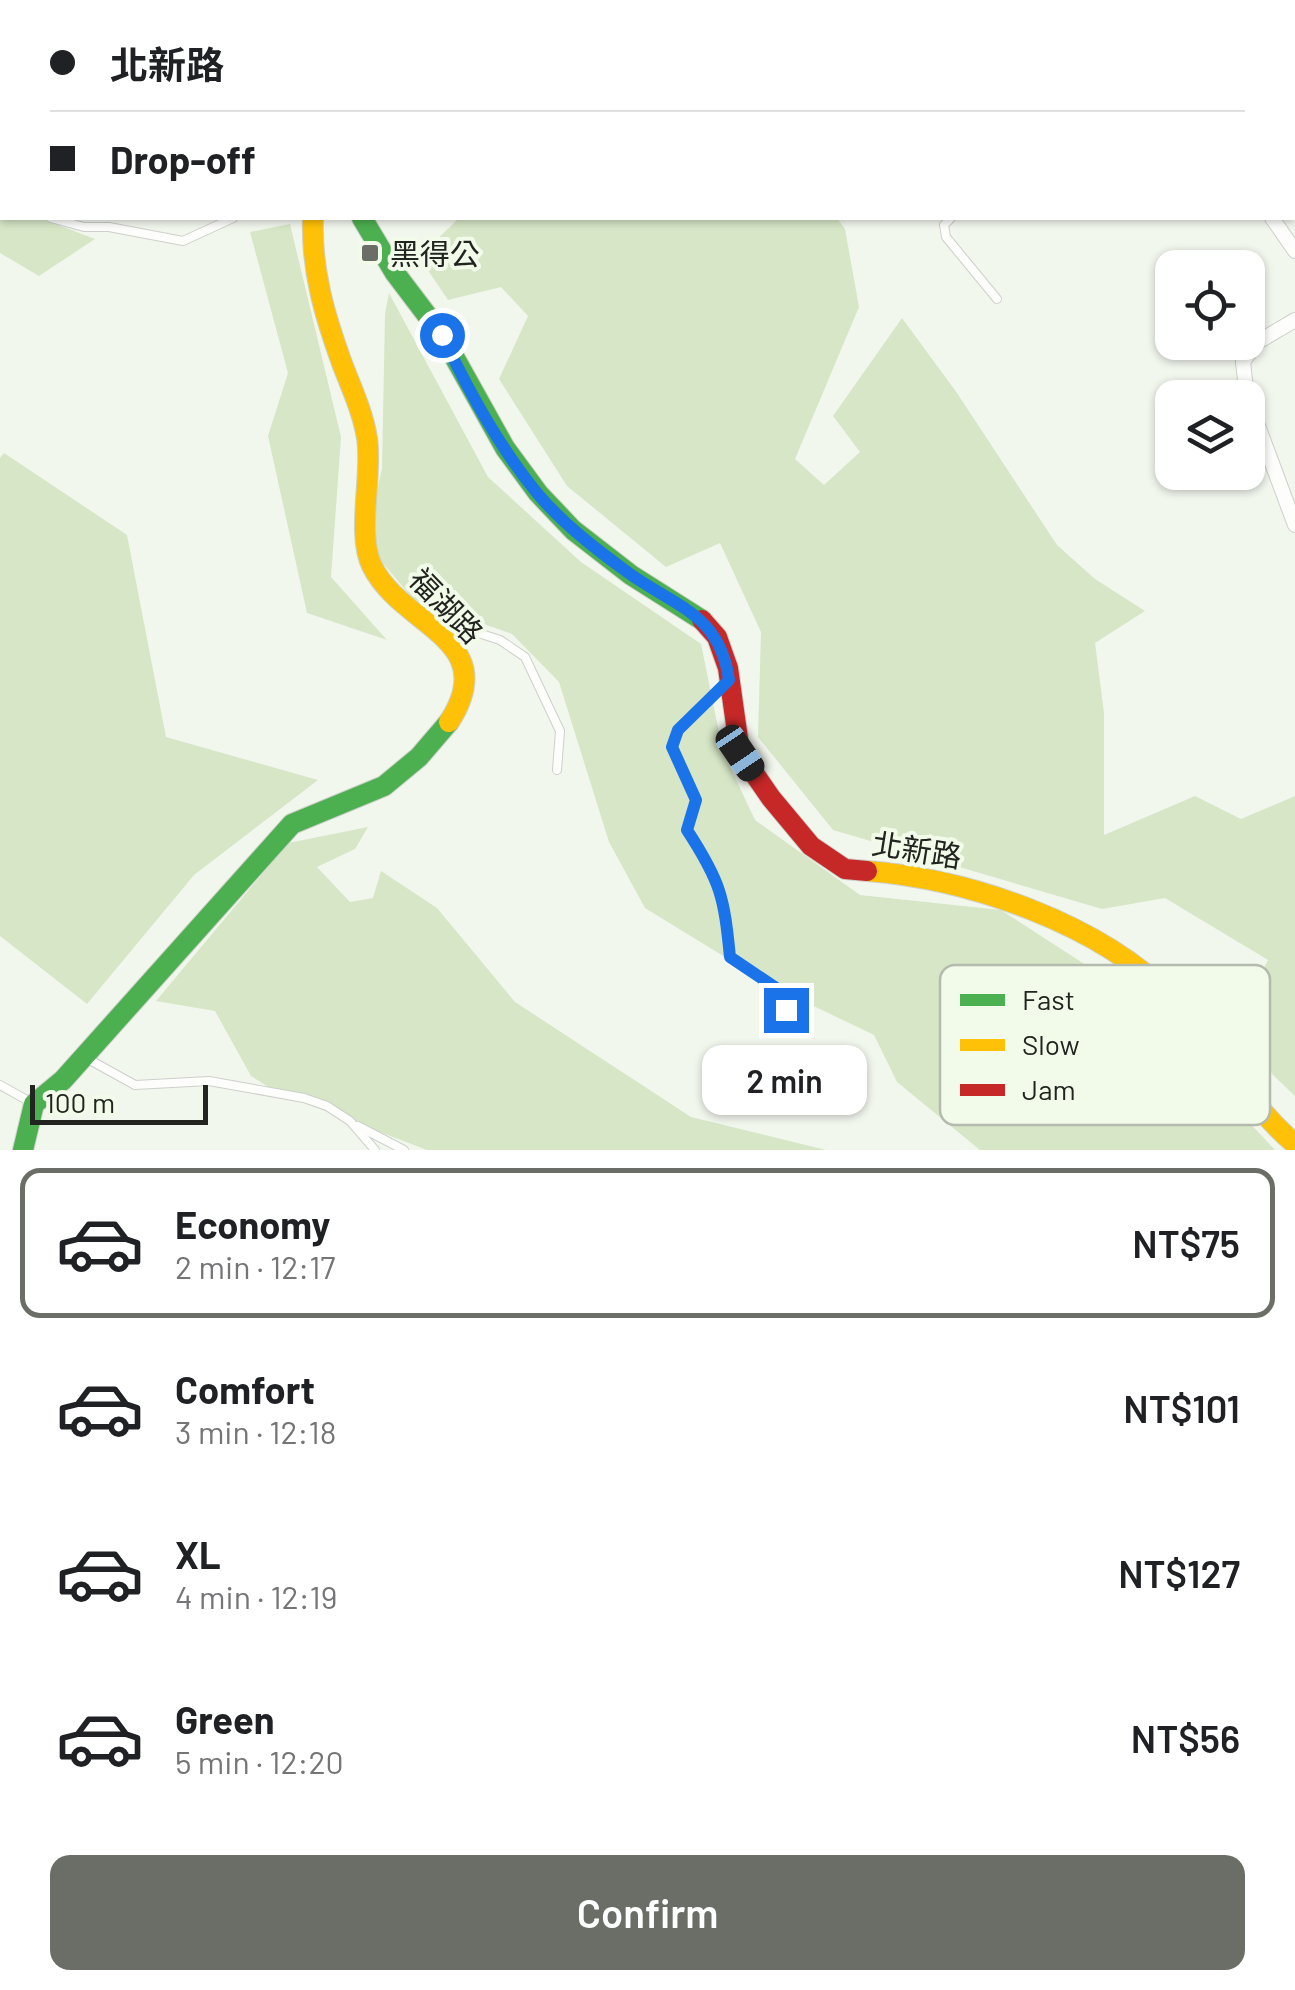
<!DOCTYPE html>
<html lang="en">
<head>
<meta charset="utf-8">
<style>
  :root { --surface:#fff; --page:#f2f2f2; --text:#202124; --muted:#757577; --line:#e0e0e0; --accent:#6b6e67 }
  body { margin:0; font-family:Barlow,"Noto Sans TC",sans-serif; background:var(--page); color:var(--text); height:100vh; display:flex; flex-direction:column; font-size:38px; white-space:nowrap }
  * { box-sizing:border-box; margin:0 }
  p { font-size:32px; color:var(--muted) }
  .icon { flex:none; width:55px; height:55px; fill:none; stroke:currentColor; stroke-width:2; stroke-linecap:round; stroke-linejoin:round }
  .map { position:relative; height:1150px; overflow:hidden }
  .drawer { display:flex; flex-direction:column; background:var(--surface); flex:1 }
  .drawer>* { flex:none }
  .guide { position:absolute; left:0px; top:0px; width:1295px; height:220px; box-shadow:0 2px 8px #0004; display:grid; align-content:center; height:220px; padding:0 50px; background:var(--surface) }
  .tools { position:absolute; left:1155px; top:250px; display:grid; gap:20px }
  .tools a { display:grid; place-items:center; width:110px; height:110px; border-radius:20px; background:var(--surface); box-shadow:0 2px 8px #0004; font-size:50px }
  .scale { position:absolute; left:30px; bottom:25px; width:178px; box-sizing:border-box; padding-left:10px; border:5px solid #22241f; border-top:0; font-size:28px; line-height:35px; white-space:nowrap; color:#22241f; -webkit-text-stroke:8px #f2fbea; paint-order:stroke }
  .end { position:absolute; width:45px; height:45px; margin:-22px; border:12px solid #1a73e8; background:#fff; box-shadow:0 0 0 5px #fff }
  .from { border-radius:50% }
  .bubble { position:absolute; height:70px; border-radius:20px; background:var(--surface); box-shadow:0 2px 8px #0004; font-size:32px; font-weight:600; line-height:70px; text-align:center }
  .car { position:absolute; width:30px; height:60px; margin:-30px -15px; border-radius:12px; box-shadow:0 0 8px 2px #0007; background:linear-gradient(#222 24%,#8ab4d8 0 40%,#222 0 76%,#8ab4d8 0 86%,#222 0) }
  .guide b { display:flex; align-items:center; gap:35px; height:95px; font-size:38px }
  .guide b+b { border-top:2px solid var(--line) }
  .guide i { width:25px; height:25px; background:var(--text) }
  ul { padding:18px 0 0; list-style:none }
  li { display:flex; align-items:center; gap:30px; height:150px; margin:0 20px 15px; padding:0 30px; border:5px solid transparent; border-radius:20px }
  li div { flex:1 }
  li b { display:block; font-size:38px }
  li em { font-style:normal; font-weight:600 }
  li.active { border-color:var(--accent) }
  li>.icon { width:90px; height:90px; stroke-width:1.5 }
  .button { display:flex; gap:20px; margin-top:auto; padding:20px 50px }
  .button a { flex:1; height:115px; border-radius:20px; background:var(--accent); color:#fff; font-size:40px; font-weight:600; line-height:115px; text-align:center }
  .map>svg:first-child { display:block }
</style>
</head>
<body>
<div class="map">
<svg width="1295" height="1150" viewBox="0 0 1295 1150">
  <rect width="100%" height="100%" fill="#f2f7ee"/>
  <g fill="#d6e6c6">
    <polygon points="0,0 37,2 2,2 2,171"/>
    <polygon points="289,0 544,0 539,2"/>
    <polygon points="0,202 2,218 40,218 95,239 39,276 0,253"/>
    <polygon points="459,218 837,218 845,229 859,307 795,459 824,485 860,452 833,416 902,318 957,393 1057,545 1095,579 1145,611 1095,643 1104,713 1104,835 1195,796 1241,819 1295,796 1295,1096 1272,1074 1244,1009 1268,960 1165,898 1102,909 833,830 758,737 761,632 720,543 666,567 567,486 499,379 528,316 501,287 448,300 419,257"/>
    <polygon points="290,224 341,437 331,577 387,640 307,613 268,436 288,373 250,232"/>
    <polygon points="389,293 488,477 581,562 701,644 723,752 755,820 860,895 1001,910 1126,991 1275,1150 980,1150 897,1082 874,1035 774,987 645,908 609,842 559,682 512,634 413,599 366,543 382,468 385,314"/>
    <polygon points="4,453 127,535 166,737 318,780 194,875 87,1004 0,936 0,458"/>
    <polygon points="368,827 355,849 317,867 350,902 373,898 381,871 437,908 515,1002 691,1117 826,1150 427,1150 278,1093 251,1076 215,1011 156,1001 288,843"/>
  </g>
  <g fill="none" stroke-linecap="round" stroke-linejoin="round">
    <defs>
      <g id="lane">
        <polyline points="0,194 2,195"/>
        <polyline points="51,218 84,227 109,227 183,241 233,218"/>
        <polyline points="951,218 944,225 946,237 997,299"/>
        <polyline points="451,638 469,630 500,640 525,657 560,731 557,770"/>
        <path d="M726,683l-48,47 -6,17 24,52 -9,31c34,52 37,66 43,127l55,37 1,16"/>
        <polyline points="88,1059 135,1085 209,1081 304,1098 327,1106 350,1121 375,1150"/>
        <polyline points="0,1085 34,1104"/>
        <polyline points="358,1126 404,1150"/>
      </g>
      <g id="street">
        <polyline points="662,0 666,2"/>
        <polyline points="896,0 897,2"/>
        <polyline points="1051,0 1052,2"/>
        <polyline points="620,2 626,0"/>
        <polyline points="789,2 795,0"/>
        <polyline points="1272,218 1295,251"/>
        <polyline points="1247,398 1243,362 1256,343 1295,320"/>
        <polyline points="1248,399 1295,525"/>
      </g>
      <g id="fast">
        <polyline points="257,0 257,2"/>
        <polyline points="362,218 395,273 442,335 505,448 538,493 573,530 631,575 702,620"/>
        <polyline points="23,1150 34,1104 63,1080 292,824 384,786 419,757 449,722"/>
      </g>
      <g id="slow">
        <polyline points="71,0 73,2"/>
        <path d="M313,218c-2,52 12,99 30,148 9,23 20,47 24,72 6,37 -11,95 5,128 30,61 131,73 77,156"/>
        <path d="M867,871c102,8 232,52 305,127 46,45 72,103 123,146"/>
      </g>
      <polyline id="jam" points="702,620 717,637 728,668 740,753 771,798 811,846 845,869 867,871"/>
    </defs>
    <use href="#lane" stroke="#cdd0ca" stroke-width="10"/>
    <use href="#street" stroke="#cdd0ca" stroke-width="16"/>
    <use href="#fast" stroke="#cdd0ca" stroke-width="22"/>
    <use href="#slow" stroke="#cdd0ca" stroke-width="22"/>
    <use href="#jam" stroke="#cdd0ca" stroke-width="22"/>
    <use href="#lane" stroke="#fdfefc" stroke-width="8"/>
    <use href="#street" stroke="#fdfefc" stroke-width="14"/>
    <use href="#fast" stroke="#4caf50" stroke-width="20"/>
    <use href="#slow" stroke="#ffc107" stroke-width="20"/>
    <use href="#jam" stroke="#c62828" stroke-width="20"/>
  </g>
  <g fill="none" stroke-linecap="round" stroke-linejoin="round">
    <path stroke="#1a73e8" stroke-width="12" d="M442,335c26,55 57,112 95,158 26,31 60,57 93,81 47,33 90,41 99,106l-51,50 -6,17 24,53 -9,30c34,52 37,67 43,127l55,37 1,16"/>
  </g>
  <rect fill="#6b6e67" stroke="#f2fbea" stroke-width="4" x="360" y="243" width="20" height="20" rx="5"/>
  <g text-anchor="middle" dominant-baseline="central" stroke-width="8" stroke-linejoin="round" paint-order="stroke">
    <g font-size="30" fill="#22241f" stroke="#f2fbea" text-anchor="start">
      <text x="390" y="253">黑得公</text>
    </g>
    <g font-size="30" fill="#22241f" stroke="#f2fbea">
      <text transform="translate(447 605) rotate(46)">福湖路</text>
      <text transform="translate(917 849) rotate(9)">北新路</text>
    </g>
  </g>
  <rect x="940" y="965" width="330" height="160" rx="15" fill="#f2fbea" stroke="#b4baad" stroke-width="2.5"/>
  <rect x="960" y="994" width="45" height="12" fill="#4caf50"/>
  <rect x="960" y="1039" width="45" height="12" fill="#ffc107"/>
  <rect x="960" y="1084" width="45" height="12" fill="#c62828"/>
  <g font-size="28" fill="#22241f">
    <text x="1022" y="1010">Fast</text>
    <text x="1022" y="1055">Slow</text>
    <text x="1022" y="1100">Jam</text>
  </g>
</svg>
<div class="tools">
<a><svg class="icon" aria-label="locate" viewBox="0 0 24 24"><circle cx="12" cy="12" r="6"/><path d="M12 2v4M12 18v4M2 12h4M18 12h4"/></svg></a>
<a><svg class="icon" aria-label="layers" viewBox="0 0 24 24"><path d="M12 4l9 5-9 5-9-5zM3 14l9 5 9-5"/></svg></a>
</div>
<div class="scale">100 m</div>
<i class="end from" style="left:442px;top:335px"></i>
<i class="end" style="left:786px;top:1010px"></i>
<div class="bubble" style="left:702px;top:1045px;width:165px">2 min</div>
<i class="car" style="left:740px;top:753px;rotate:146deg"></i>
<div class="guide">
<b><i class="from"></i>北新路</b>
<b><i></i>Drop-off</b>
</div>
</div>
<section class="drawer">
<ul>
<li class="active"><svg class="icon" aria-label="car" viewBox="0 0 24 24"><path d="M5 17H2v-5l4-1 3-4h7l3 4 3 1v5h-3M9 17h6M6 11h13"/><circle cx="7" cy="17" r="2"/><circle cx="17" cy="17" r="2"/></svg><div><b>Economy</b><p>2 min · 12:17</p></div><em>NT$75</em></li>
<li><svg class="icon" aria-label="car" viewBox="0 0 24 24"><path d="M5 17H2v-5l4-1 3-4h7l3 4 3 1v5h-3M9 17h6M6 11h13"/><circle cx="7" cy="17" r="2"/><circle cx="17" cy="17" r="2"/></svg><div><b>Comfort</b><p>3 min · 12:18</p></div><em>NT$101</em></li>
<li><svg class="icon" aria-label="car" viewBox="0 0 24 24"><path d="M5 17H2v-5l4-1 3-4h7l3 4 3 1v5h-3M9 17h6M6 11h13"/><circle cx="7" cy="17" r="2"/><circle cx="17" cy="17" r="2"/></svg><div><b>XL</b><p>4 min · 12:19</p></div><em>NT$127</em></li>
<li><svg class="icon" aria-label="car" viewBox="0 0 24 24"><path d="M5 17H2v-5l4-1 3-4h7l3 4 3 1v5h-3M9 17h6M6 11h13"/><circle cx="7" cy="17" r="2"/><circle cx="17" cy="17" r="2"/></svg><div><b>Green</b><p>5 min · 12:20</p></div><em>NT$56</em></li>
</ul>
<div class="button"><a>Confirm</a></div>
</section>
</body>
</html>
